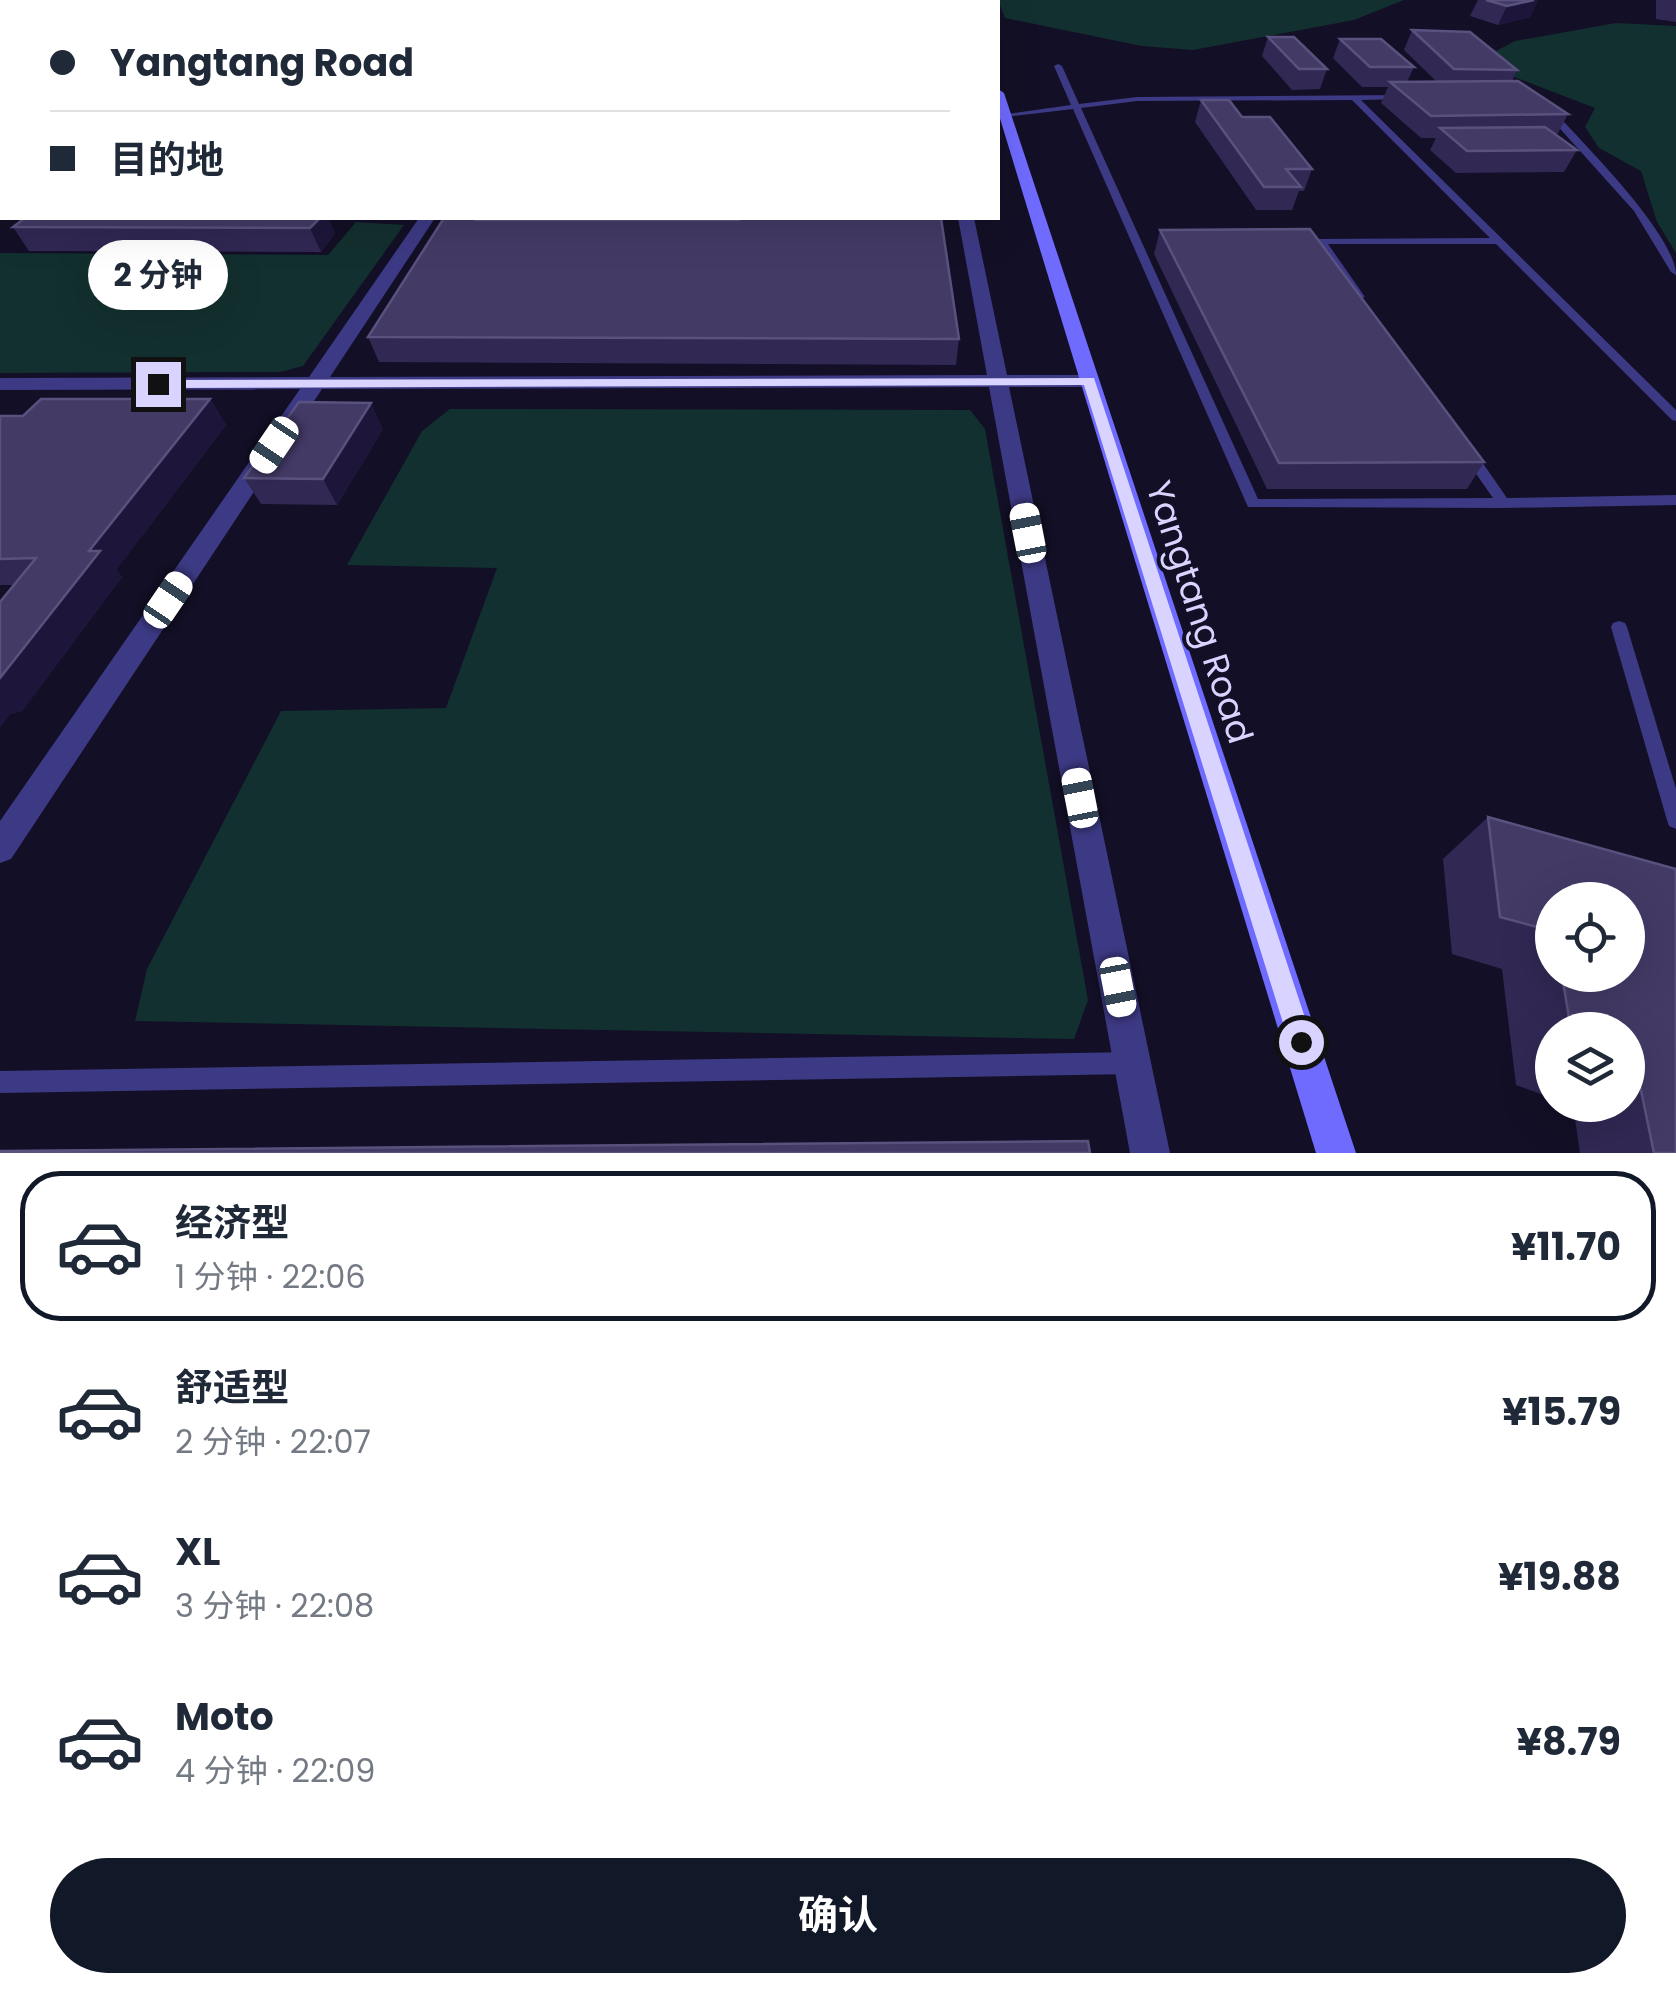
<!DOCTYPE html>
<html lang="zh">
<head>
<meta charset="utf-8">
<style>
  :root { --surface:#fff; --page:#f2f2f3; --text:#1f2937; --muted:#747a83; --line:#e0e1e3; --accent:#111827 }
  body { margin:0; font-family:Poppins,"Noto Sans SC",sans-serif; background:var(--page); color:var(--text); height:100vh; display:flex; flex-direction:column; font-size:38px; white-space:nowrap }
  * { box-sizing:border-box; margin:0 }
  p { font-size:32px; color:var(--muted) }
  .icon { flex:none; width:55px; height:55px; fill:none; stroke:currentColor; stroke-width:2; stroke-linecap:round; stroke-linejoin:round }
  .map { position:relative; height:1153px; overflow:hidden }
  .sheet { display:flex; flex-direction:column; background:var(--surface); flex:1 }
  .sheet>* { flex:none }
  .top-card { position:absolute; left:0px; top:0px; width:1000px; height:220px; box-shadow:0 10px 40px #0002; display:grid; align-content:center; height:220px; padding:0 50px; background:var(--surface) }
  .buttons { position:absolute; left:1535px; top:882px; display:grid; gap:20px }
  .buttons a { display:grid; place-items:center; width:110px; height:110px; border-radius:50%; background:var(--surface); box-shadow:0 10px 40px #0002; font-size:50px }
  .end { position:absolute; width:45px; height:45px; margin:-22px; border:12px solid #d9d4ff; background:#111; box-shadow:0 0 0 5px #111 }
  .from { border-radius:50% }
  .bubble { position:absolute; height:70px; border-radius:35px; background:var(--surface); box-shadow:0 10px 40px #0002; font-size:32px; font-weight:700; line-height:70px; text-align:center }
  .car { position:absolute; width:30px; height:60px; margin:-30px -15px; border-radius:12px; box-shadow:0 0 8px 2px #0007; background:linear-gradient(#fff 24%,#345 0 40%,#fff 0 76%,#345 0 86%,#fff 0) }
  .top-card b { display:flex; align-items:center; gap:35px; height:95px; font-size:38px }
  .top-card b+b { border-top:2px solid var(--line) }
  .top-card i { width:25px; height:25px; background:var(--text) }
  ul { padding:18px 0 0; list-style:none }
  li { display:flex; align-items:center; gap:30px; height:150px; margin:0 20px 15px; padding:0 30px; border:5px solid transparent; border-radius:40px }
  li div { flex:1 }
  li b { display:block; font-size:38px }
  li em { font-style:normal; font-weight:700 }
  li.active { border-color:var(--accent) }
  li>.icon { width:90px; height:90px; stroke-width:1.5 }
  .primary-button { display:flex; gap:20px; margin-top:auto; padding:20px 50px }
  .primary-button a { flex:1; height:115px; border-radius:60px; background:var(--accent); color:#fff; font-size:40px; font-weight:700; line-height:115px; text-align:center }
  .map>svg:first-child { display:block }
</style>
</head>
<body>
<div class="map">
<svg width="1676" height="1153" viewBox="0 0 1676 1153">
  <rect width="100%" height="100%" fill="#130f26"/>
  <g fill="#12302f">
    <polygon points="998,0 1404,0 1354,20 1193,50 1142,46 1005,18"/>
    <polygon points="1616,23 1676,26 1676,253 1657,222 1641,171 1599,148 1585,127 1595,108 1501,72 1496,51 1515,41"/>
    <polygon points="356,222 404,225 303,366 280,372 0,373 0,253 328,255"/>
    <polygon points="450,409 970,410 985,429 1088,1000 1074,1039 135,1021 147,969 281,711 446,708 497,568 347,565 422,431"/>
  </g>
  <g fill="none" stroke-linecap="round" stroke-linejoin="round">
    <g fill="#3d3a85" fill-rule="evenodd">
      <polygon points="1058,64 1062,66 1079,104 1137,97 1403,95 1400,99 1361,100 1676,410 1676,421 1672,420 1496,244 1328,244 1365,297 1356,299 1318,244 1315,243 1315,239 1490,238 1352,100 1137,101 1081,108 1258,499 1493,498 1463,455 1470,451 1475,452 1507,498 1676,495 1676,505 1503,508 1248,507 1073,109 1005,117 1001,115 1071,105 1054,66"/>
      <path d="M1546,109h6c29,32 124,126 124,166l-5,-3 -37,-61 -88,-98z"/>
      <polygon points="1619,621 1625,623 1627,627 1676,789 1676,829 1669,826 1667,820 1611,627 1613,623"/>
      <polygon points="1133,1052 1141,1055 1144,1063 1141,1071 1133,1074 0,1093 0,1071"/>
    </g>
    <g fill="#3d3a85" fill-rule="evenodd">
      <polygon points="2,206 2,217 0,218 0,207"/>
      <polygon points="419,218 435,218 330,377 987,375 958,218 974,218 1007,375 1090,375 1100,381 1090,387 1009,387 1170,1153 1130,1153 989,387 322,389 11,859 0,863 0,821 300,389 0,390 0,378 309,377"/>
    </g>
    <g fill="#6f6bff" fill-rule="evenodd">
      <rect x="963" y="0" width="10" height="2"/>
      <polygon points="998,89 1004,93 1356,1153 1316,1153 998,112"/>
    </g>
  </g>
  <g fill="#312854" fill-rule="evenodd">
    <polygon points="0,0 276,0 272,2 2,2 2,194 0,196"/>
    <polygon points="1478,0 1538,0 1530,17 1498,25 1470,16"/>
    <polygon points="1656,0 1676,0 1676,22 1656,19"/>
    <polygon points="1412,30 1517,70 1512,81 1568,114 1557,135 1577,150 1564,172 1456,173 1430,150 1436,138 1421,138 1381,103 1388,87 1362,87 1333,58 1340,39 1414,67 1407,82 1437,82 1404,50"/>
    <polygon points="1268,37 1327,69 1320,89 1292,90 1262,56"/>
    <polygon points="1201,100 1242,117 1312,169 1304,191 1299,191 1292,210 1256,210 1195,122"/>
    <polygon points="328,218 335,234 321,252 29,251 13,227"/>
    <polygon points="494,220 959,339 956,365 379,362 368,337"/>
    <polygon points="1160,230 1484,462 1467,489 1267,489 1154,254"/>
    <polygon points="210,399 226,425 116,570 122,577 22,711 10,714 0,727 0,602 14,585 0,585 0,416 23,416"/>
    <polygon points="383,429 337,505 261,504 244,478"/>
    <path d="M1488,817l188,52v284h-96l-7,-48h55v-75h-76v68l-36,-13 -14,-116 -50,-15 -9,-95zM1552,900l76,75h-76z"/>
  </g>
  <g fill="#1d163a">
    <polygon points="242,0 276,0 272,2 238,2"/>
    <polygon points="522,0 539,0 537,2 520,2"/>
    <polygon points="1534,0 1538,0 1530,17 1498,25 1507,6"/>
    <polygon points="2,161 2,194 0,196 0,163"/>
    <polygon points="320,218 328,218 335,234 321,252 310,228"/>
    <polygon points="477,218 495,218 483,244 476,220"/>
    <polygon points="210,399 226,425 116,570 122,577 22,711 10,714 0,727 0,678 89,551"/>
    <polygon points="371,403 383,429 337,505 323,479"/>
  </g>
  <g fill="#433a66" stroke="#5a527e" stroke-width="2.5">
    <polygon points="0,0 242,0 238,2 2,2 2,41 0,41"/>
    <polygon points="278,0 522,0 520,2 275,2"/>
    <polygon points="1486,0 1534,0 1507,6"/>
    <polygon points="1412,30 1470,32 1517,70 1454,69"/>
    <polygon points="1268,37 1294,37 1327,69 1299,69"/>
    <polygon points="1340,39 1381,39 1414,67 1370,67"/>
    <polygon points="0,58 2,58 2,161 0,163"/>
    <polygon points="1518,81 1568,114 1431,116 1390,82"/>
    <polygon points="1201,100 1229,100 1242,117 1270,117 1312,169 1286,169 1301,187 1264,187"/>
    <polygon points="1545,127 1577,150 1467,151 1440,128"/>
    <polygon points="25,218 320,218 310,228 13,227"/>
    <polygon points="444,218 477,218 476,220 739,220 739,218 941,218 959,339 368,337"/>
    <polygon points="1310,229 1484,462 1279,463 1160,230"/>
    <polygon points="41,399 210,399 89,551 100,551 0,678 0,602 36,558 0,559 0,416 23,416"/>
    <polygon points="299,402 371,403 323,479 244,478"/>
    <polygon points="1488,817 1676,869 1676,1153 1654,1153 1638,1076 1628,1073 1628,1030 1571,1030 1562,975 1628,975 1628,900 1552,900 1552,931 1500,917"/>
    <polygon points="1088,1141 1090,1153 0,1153 0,1151"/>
  </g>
  <polygon fill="#d9d4ff" points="1094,378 1313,1042 1309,1050 1301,1054 1292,1050 1289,1042 1084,385 158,388 151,384 158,380"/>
  <g text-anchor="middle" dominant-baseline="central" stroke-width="8" stroke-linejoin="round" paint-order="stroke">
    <g font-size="35" fill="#d9d4ff" stroke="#130f26">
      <text transform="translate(1200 612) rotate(72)">Yangtang Road</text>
    </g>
  </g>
</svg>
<div class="buttons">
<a><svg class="icon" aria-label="locate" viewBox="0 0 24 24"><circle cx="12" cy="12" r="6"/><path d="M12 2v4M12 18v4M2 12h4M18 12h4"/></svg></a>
<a><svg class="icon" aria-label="layers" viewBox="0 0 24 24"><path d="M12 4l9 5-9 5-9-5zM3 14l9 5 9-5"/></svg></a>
</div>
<i class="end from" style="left:1301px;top:1042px"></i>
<i class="end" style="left:158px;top:384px"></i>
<div class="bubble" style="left:88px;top:240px;width:140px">2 分钟</div>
<i class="car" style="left:274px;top:445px;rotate:214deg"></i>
<i class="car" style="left:1028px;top:533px;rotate:349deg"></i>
<i class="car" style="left:168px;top:600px;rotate:34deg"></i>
<i class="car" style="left:1080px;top:798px;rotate:349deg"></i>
<i class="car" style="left:1118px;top:987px;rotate:169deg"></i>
<div class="top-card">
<b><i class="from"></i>Yangtang Road</b>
<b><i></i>目的地</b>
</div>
</div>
<section class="sheet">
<ul>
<li class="active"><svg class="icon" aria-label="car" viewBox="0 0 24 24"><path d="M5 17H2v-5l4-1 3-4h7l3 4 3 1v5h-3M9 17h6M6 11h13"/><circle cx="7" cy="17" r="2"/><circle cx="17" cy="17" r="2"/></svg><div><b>经济型</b><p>1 分钟 · 22:06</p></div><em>¥11.70</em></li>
<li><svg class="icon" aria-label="car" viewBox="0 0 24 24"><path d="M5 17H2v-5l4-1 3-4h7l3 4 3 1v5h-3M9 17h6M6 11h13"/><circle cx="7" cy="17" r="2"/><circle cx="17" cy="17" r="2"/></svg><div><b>舒适型</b><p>2 分钟 · 22:07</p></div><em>¥15.79</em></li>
<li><svg class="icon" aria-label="car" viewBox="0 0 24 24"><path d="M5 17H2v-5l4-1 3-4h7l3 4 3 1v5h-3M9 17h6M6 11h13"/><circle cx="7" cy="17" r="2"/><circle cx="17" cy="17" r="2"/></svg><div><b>XL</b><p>3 分钟 · 22:08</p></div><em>¥19.88</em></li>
<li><svg class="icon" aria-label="car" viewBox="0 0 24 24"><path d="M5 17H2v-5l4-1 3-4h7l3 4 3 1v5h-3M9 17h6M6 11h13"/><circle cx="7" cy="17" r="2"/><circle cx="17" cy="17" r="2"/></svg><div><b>Moto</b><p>4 分钟 · 22:09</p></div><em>¥8.79</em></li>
</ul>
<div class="primary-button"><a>确认</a></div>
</section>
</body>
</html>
